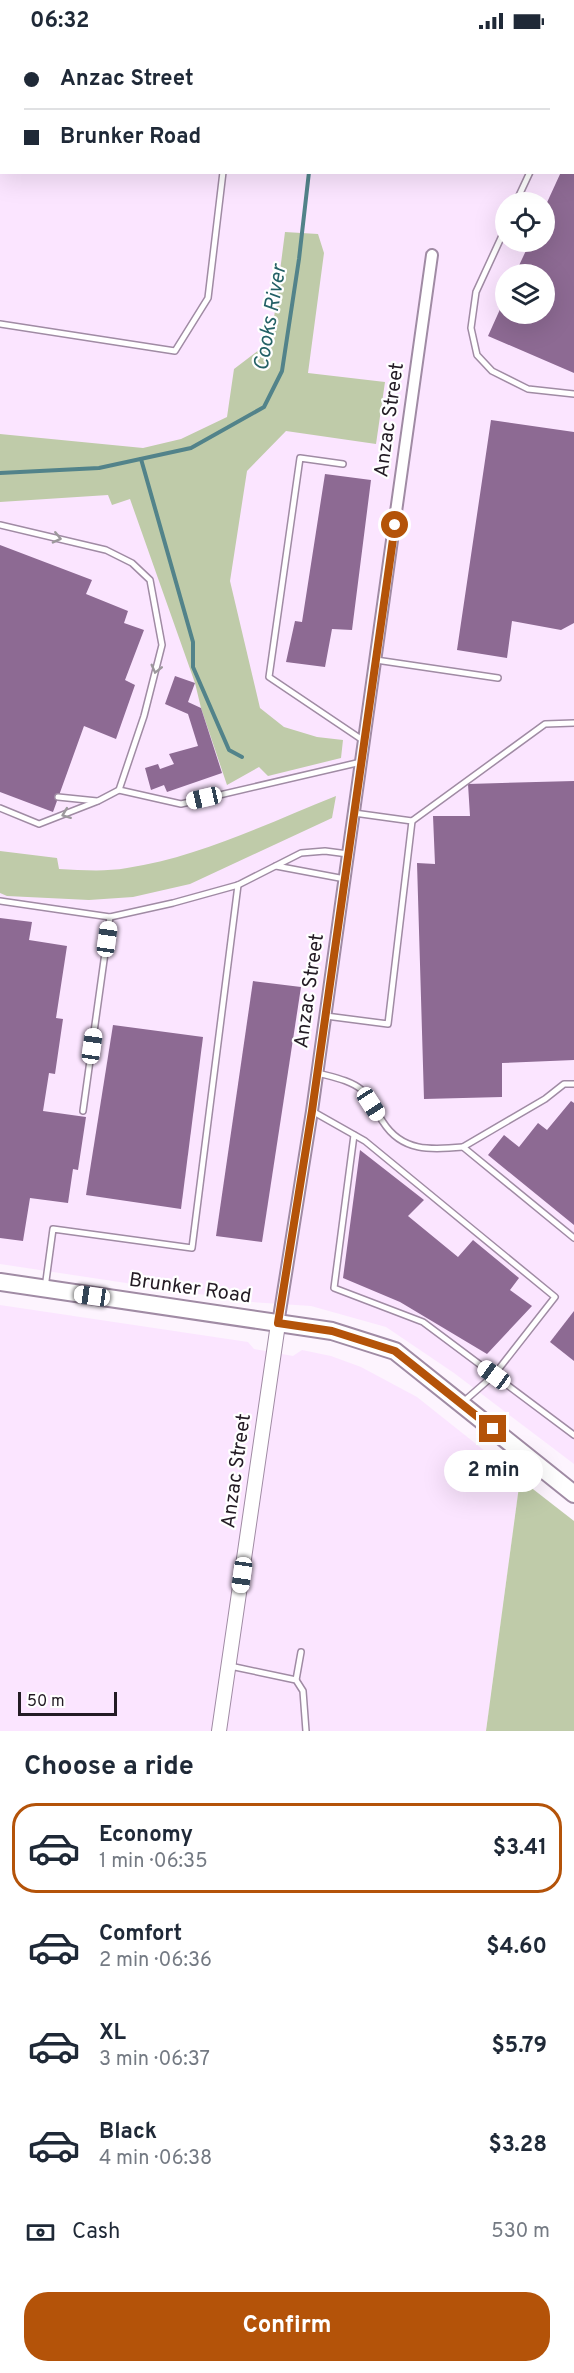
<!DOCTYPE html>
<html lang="en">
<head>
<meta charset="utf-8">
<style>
  :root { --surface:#fff; --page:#f6f6f7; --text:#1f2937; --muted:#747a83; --line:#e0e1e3; --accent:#b45309 }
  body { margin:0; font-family:Overpass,sans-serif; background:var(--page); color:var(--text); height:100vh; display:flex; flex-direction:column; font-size:22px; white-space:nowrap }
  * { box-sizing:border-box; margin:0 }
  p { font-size:20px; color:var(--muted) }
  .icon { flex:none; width:33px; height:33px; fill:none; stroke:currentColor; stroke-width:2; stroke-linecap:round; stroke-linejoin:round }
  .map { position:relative; height:1689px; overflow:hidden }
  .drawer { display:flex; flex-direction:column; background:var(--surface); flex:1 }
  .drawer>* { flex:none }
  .top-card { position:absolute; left:0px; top:0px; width:574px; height:132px; box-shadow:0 6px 24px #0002; display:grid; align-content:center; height:132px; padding:0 24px; background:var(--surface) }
  .fabs { position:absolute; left:495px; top:150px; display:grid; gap:12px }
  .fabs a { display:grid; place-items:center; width:60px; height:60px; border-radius:50%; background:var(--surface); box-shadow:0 6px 24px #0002; font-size:30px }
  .scale { position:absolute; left:18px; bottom:15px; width:99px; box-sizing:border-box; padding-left:6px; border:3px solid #231b24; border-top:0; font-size:16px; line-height:21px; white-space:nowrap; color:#231b24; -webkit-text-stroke:4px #fff; paint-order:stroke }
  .end { position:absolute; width:27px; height:27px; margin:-14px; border:8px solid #b45309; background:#fff; box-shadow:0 0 0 3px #fff }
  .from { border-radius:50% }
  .bubble { position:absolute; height:42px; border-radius:21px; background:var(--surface); box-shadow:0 6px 24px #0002; font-size:20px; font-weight:700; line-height:42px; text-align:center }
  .car { position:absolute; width:18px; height:36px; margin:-18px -9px; border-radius:8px; box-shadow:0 0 4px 2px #0007; background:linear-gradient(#fff 24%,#345 0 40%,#fff 0 76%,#345 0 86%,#fff 0) }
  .top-card b { display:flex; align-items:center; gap:21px; height:57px; font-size:22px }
  .top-card b+b { border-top:2px solid var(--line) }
  .top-card i { width:15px; height:15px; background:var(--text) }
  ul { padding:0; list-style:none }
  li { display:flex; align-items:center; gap:18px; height:90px; margin:0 12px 9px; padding:0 12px; border:3px solid transparent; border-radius:24px }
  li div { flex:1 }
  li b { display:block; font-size:22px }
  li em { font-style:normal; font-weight:700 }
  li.active { border-color:var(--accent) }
  li>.icon { width:54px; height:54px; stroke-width:1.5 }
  h2 { padding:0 24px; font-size:27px; line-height:72px }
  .pay { display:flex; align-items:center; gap:15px; height:66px; padding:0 24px; font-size:22px }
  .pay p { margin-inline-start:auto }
  .primary-button { display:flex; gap:12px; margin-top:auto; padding:12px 24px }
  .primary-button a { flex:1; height:69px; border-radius:24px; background:var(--accent); color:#fff; font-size:24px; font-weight:700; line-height:69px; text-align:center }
  .status { display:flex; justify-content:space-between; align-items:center; height:42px; padding:0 30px; background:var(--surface); direction:ltr }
  .status svg { height:16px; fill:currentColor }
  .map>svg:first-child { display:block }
</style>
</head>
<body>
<div class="status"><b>06:32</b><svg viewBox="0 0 49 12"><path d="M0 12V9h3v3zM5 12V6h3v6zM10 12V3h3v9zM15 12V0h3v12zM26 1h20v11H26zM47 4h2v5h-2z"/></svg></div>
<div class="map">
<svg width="574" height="1689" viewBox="0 0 574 1689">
  <rect width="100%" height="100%" fill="#fdf4fe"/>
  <g fill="#fbe5ff" fill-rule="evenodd">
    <path d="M0,0h574v1422l-120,-91 -68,-46 -75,-21 -59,-4 -252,-38zM2,2h571v128h-571zM506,160h38v40h-38zM506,232h38v40h-38z"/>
    <polygon points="0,1263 248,1300 254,1307 293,1314 302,1308 331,1314 361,1325 417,1355 520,1437 486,1689 0,1689"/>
  </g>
  <g fill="#bfcba9">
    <polygon points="285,190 318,192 324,211 308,331 385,340 376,402 286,389 247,429 230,539 260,666 284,685 317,695 343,698 341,716 268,734 259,725 227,743 201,666 195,641 130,457 112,463 108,453 0,460 0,392 143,406 181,397 227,375 234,327 271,299"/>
    <path d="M336,754l-4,22 -142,66 -57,13 -44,3 -82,-4 -7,-3v-42l57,7 2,11c22,1 46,3 68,-1 73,-11 141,-45 209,-72z"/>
    <polygon points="520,1437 574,1479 574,1689 486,1689"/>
  </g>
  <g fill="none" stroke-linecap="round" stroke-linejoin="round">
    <g stroke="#52838a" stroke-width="4">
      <polyline points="141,417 193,600 193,625 229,708 242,715"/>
      <polyline points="0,431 99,426 191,406 264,365 282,329 299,217 309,130"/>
    </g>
  </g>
  <g fill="#8d6a93">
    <polygon points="561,130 574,130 574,331 488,294 506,254 506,272 544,272 544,232 515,232 530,200 544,200 544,167"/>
    <polygon points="491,378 574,390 574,581 561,588 512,579 507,616 457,608"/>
    <polygon points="325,432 371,438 352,588 332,587 325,625 286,620 295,579 302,580"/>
    <polygon points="0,503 92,538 86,552 128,569 124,581 144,588 125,638 135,643 116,697 84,684 53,770 0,750"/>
    <polygon points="175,634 195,641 188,660 201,666 222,731 167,750 164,743 151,748 145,726 158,722 160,727 174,722 169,712 198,704 188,672 165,662"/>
    <polygon points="574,739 574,1018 502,1021 502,1055 424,1057 417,821 435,822 433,774 470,774 468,742"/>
    <polygon points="0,876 32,880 29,898 67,904 56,976 63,977 55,1032 49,1031 43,1069 86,1075 78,1128 73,1127 68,1161 30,1156 23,1199 0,1196"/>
    <polygon points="253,939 301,945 262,1200 216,1194"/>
    <polygon points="113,983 203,995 181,1167 86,1153"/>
    <polygon points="571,1059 574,1061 574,1183 488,1113 504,1093 519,1105 538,1081 547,1088"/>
    <polygon points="360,1108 424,1158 408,1174 458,1215 473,1198 519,1236 510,1248 532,1264 487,1312 400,1260 343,1236"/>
    <polygon points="574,1269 574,1319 550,1300"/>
  </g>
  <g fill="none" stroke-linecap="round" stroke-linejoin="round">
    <defs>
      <g id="service">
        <polyline points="41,0 50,2"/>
        <polyline points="375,2 375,0"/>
        <polyline points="438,2 438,0"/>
        <polyline points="495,2 495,0"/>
        <polyline points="567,2 567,0"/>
        <polyline points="0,26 2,26"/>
        <polyline points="516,160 530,130"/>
        <polyline points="506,185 476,250 471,286 477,313 492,329 528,347 574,352"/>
        <polyline points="0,282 175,309 208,256 223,130"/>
        <polyline points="343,422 300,416 269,635 364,699"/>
        <polyline points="0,483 106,508 132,521 150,538 162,603 144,674 119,748"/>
        <polyline points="376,618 498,636"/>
        <polyline points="58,755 97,759"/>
        <polyline points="0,766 39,782 98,759 119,748 181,762 361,720"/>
        <polyline points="412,779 545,682 574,681"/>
        <polyline points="276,824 345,837"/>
        <polyline points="0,859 110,875 173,861 238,843 301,811 325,809 348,812"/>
        <polyline points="326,974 388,982 412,779 354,771"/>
        <path d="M318,1031c14,4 32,7 44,17 8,8 14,22 21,32 19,30 48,28 80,25"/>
        <polyline points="574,1042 564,1042 545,1057 463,1105 574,1196"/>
        <polyline points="83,1069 110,875"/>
        <polyline points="312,1069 365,1099 555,1255 494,1333 462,1361"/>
        <polyline points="354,1093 334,1246 423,1280 574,1393"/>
        <polyline points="45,1246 53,1187 192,1206 238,843"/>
        <polyline points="230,1624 296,1638 303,1649 306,1689"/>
        <polyline points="296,1638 301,1610"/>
      </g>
      <polyline id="minor" points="278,1282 312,1069 432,213"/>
      <polyline id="tertiary" points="219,1689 278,1282"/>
      <polyline id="primary" points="0,1240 332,1289 395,1309 574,1452"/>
    </defs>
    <use href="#service" stroke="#a08ba4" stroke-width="8"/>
    <use href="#minor" stroke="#a08ba4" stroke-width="14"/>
    <use href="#tertiary" stroke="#a08ba4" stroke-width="16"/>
    <use href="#primary" stroke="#a08ba4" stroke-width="20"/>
    <use href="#service" stroke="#fff" stroke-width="5"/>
    <use href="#minor" stroke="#fff" stroke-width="10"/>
    <use href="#tertiary" stroke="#fff" stroke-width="14"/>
    <use href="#primary" stroke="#fff" stroke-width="16"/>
  </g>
  <defs><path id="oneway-chevron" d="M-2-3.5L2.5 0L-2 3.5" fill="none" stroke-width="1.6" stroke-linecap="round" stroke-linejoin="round" transform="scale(1.5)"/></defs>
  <g stroke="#9c989c">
    <use href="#oneway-chevron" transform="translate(57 496) rotate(13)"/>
    <use href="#oneway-chevron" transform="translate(156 627) rotate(104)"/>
    <use href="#oneway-chevron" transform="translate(66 772) rotate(159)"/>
  </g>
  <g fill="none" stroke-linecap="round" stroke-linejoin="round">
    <polyline stroke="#b45309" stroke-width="8" points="395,483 312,1069 278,1281 332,1289 395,1309 493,1387"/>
  </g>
  <g text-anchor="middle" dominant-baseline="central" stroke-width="4.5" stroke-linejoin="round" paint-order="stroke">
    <g font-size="20" fill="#231b24" stroke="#fff">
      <text transform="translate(390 378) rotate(-82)">Anzac Street</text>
      <text transform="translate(310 949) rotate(-82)">Anzac Street</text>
      <text transform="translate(190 1247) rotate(8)">Brunker Road</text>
      <text transform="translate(237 1429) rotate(-82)">Anzac Street</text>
    </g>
    <g font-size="21" font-style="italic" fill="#246166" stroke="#fff">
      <text transform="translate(271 276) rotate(-80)">Cooks River</text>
    </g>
  </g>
</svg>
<div class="fabs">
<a><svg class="icon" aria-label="locate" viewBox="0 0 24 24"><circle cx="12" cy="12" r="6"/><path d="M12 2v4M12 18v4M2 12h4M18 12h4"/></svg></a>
<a><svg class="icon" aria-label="layers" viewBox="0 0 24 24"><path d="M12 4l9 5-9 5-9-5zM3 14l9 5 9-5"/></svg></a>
</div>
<div class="scale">50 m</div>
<i class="end from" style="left:395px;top:483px"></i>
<i class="end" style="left:493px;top:1387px"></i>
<div class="bubble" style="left:444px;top:1408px;width:99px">2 min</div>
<i class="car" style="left:204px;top:756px;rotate:257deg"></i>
<i class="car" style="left:107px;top:897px;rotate:8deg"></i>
<i class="car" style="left:92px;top:1004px;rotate:8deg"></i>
<i class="car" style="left:371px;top:1062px;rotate:147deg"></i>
<i class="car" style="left:92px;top:1254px;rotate:278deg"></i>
<i class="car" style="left:494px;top:1333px;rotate:306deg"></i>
<i class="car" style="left:242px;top:1533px;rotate:188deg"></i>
<div class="top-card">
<b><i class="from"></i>Anzac Street</b>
<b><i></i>Brunker Road</b>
</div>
</div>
<section class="drawer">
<h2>Choose a ride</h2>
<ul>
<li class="active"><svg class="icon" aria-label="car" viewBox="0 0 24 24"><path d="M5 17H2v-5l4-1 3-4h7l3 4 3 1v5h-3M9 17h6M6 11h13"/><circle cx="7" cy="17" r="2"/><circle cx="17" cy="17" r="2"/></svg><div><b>Economy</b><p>1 min · 06:35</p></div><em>$3.41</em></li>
<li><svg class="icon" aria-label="car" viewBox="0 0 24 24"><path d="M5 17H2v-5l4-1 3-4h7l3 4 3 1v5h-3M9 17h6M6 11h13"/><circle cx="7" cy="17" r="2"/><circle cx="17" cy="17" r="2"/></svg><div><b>Comfort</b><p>2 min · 06:36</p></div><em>$4.60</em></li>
<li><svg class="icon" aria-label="car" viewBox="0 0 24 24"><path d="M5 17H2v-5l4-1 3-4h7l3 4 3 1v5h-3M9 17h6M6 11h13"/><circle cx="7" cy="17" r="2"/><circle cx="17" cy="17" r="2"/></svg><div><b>XL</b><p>3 min · 06:37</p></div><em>$5.79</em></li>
<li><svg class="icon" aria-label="car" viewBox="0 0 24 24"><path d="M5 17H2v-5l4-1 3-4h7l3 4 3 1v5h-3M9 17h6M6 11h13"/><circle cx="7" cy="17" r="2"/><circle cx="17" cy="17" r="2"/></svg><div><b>Black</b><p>4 min · 06:38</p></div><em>$3.28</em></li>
</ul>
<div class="pay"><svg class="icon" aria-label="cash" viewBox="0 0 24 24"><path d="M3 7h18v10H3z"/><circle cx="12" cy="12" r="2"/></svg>Cash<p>530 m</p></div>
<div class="primary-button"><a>Confirm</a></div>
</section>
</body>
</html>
